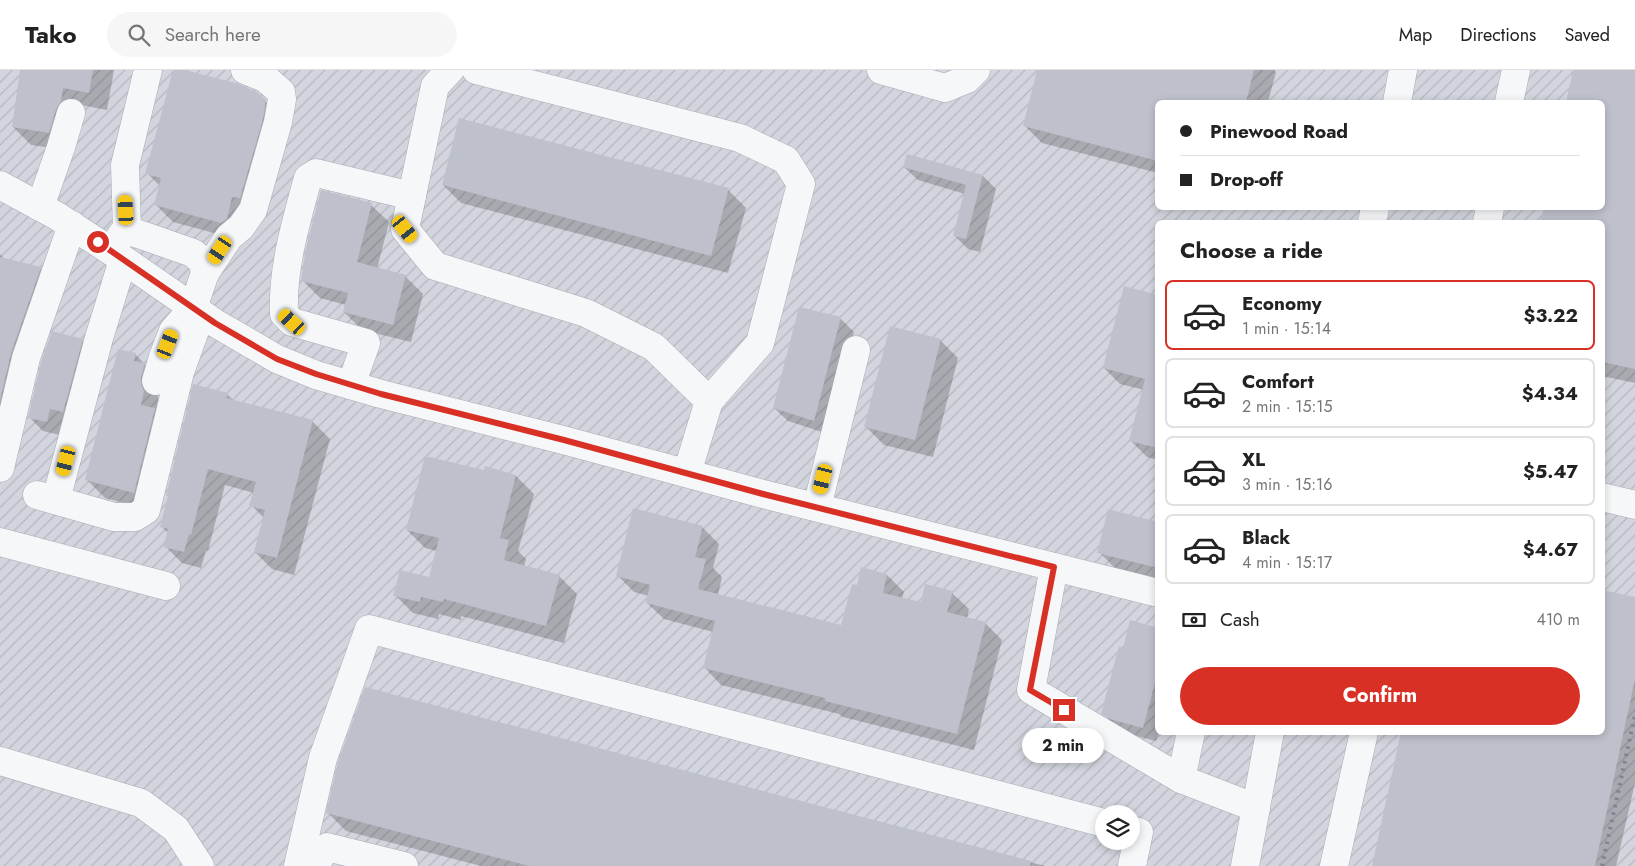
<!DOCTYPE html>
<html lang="en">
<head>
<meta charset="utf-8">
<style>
  :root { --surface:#fff; --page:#f6f6f6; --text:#222; --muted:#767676; --line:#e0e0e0; --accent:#d93025 }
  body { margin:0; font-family:Jost,sans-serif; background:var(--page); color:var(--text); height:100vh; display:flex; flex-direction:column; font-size:19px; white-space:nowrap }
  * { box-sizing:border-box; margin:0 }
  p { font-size:16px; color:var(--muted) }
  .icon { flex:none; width:28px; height:28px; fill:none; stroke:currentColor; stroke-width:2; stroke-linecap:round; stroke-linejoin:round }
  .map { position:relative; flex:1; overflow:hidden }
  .panel { position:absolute; left:1155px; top:150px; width:450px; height:515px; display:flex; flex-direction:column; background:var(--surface); border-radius:8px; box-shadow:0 2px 8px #0003 }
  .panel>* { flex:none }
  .top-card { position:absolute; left:1155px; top:30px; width:450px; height:110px; border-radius:8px; box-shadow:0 2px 8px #0003; display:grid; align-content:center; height:110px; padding:0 25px; background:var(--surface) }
  .tools { position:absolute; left:1095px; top:735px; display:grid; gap:10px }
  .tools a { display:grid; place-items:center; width:45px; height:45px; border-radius:50%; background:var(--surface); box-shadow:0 2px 8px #0003; font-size:25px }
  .end { position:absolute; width:22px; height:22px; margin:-11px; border:6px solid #d93025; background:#fff; box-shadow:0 0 0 2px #fff }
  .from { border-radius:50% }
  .bubble { position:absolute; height:35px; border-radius:18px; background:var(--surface); box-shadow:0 2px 8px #0003; font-size:16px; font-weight:700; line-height:35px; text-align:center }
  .car { position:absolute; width:15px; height:30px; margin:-15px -8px; border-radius:6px; box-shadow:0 0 4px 1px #0007; background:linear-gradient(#f5c518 24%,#345 0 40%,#f5c518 0 76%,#345 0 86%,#f5c518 0) }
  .top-card b { display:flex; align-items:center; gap:18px; height:48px; font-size:19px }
  .top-card b+b { border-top:1px solid var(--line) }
  .top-card i { width:12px; height:12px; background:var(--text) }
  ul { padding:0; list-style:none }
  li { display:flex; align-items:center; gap:15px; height:70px; margin:0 10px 8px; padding:0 15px; border:2px solid var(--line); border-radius:8px }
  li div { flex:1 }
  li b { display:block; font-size:19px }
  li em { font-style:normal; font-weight:700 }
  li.active { border-color:var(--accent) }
  li>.icon { width:45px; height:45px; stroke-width:1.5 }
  h2 { padding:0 25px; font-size:22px; line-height:60px }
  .pay { display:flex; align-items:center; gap:12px; height:55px; padding:0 25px; font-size:19px }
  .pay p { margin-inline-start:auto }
  .primary-button { display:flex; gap:10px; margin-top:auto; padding:10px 25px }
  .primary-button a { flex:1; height:58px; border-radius:30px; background:var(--accent); color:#fff; font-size:20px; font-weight:700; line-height:58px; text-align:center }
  header { display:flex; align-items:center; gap:30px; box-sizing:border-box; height:70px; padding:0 25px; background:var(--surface); border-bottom:1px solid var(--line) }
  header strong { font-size:24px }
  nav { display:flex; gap:28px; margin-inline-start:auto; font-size:18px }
  .search { width:350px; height:45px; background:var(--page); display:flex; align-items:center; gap:12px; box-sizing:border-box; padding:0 18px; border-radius:28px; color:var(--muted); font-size:19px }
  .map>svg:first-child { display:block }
</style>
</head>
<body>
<header>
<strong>Tako</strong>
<div class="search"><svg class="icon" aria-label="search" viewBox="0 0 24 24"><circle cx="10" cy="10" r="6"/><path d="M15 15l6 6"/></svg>Search here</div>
<nav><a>Map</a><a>Directions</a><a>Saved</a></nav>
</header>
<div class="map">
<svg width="1635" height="796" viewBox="0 0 1635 796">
  <defs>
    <pattern id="industrial-furrows" width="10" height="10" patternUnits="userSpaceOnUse" patternTransform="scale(1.25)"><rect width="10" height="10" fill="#d2d5dd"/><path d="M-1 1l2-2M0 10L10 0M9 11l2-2" fill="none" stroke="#b4b7bf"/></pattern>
  </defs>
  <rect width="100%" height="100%" fill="#e4e6eb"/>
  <path fill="url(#industrial-furrows)" fill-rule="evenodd" d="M0,0h1635v796h-1635zM1158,32h444v106h-444zM1158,152h444v510h-444zM1104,744h27v27h-27z"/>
  <g fill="#0003">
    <polygon points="22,0 114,0 107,40 81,35 67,80 31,75 13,57"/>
    <polygon points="175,0 181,0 265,31 283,49 240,170 173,152 155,134 160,116 147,103"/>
    <polygon points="1039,0 1274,0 1276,2 1268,32 1158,32 1158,103 1042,73 1024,55"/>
    <polygon points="1575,0 1635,0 1635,313 1602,306 1602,152 1542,152 1545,138 1602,138 1602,32 1568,32"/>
    <polygon points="904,97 983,106 996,119 980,182 968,179 954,165 965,124 918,110"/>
    <polygon points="443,115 728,120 746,138 728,203 461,133"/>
    <polygon points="371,135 389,152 377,199 405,206 423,224 411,272 362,260 344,242 346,235 320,228 302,210"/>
    <polygon points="0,184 4,189 40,198 58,216 0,370"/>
    <polygon points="1158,226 1158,390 1147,387 1131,371 1144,320 1120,314 1104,298"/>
    <polygon points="800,238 841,249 854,262 828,364 788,351 774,338"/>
    <polygon points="82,270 96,283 60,365 43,361 29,347"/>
    <polygon points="940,270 958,288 933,387 884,375 866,357"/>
    <polygon points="135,284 162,312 158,326 152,440 105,428 87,410"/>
    <polygon points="227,324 235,332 312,351 330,369 294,505 272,499 255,482 264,448 251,435 254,423 225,415 208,481 206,480 201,498 182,493 165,476 168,463 162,457 169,428 167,425"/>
    <polygon points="485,402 516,406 534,424 518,481 526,489 524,497 559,506 577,524 564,573 461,546 461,550 439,544 438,549 413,543 395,525 430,509 437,481 425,478 407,460"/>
    <polygon points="1158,453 1158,511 1117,500 1099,482"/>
    <polygon points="702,457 719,474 713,498 722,507 718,525 842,556 858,516 862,499 887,505 904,522 902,529 922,534 952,523 969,539 967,548 985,553 1002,570 974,680 843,647 839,644 721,615 705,598 713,562 664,549 647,533 649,526 634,522 617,505"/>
    <polygon points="1635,529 1635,713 1616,796 1373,796 1602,662"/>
    <polygon points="1158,559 1159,662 1156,671 1128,664 1116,657 1103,643 1124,579"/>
    <polygon points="366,619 1045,796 481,796 346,761 328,743"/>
  </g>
  <g fill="#bec1cb">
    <polygon points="20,0 93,0 89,23 63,18 61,31 56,39 49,63 12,57"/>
    <polygon points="173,0 185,0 239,14 257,22 266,30 263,49 240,128 232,127 227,149 221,153 154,135 161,108 145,104"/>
    <polygon points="1037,0 1254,0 1246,32 1158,32 1158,91 1023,56"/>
    <polygon points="1573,0 1635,0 1635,299 1602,292 1602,152 1540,152 1544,138 1602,138 1602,32 1566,32"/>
    <polygon points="459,48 729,118 711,186 442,115"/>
    <polygon points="907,84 983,105 966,169 953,166 966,115 903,97"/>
    <polygon points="321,120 372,133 357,192 406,205 393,255 343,242 348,223 301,211 306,178"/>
    <polygon points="0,187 41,197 11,283 0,330"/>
    <polygon points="1124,216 1158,225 1158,378 1129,371 1145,309 1103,298"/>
    <polygon points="799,237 841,247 814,351 773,338"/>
    <polygon points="890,256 941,269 915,370 864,357"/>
    <polygon points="52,261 83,269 63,342 50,339 47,352 28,348 41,292"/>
    <polygon points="118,279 136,283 134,291 145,293 141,307 141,315 144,321 141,335 155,338 134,423 85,410"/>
    <polygon points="193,314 228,323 226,328 313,350 277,488 254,482 265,440 249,436 256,412 208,399 191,465 189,464 184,482 163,477 168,459 160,457 168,426 166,426"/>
    <polygon points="425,386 484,400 485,396 516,405 500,468 509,470 504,490 560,505 546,556 444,529 443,532 421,527 420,532 393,526 400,500 429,507 439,468 406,460"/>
    <polygon points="633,438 703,456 695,487 706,489 698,519 841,555 852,514 857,515 861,497 887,504 883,523 921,532 925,514 953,521 947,542 986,552 957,664 825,631 825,628 703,598 715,551 646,533 650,515 616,506"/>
    <polygon points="1108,439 1158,452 1158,498 1097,483"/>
    <polygon points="1602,520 1635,527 1635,609 1595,796 1372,796 1401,662 1602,662"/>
    <polygon points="1130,550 1158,558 1158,602 1143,658 1113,650 1101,644 1119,576 1123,578"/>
    <polygon points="365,617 1031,791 1030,796 529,796 326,743 338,692"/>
  </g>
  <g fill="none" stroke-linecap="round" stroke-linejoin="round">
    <defs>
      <g id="minor">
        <polyline points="450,0 435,16 405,159 435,196 586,243 654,277 709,331"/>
        <polyline points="476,0 740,68 786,90 801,114 760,273 709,331 687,403"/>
        <polyline points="881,0 945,18 967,9 976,0"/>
        <polyline points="1397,32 1403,0"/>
        <polyline points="1509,32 1516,0"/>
        <polyline points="0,115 57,146 111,181 215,253 277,289 316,305 381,324 563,370 763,424 1158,523"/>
        <polyline points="40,137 61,77 71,43"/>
        <polyline points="1372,152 1375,138"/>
        <polyline points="1487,152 1490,138"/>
        <polyline points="127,160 125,95 148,0"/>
        <polyline points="111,181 122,164 127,160 193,183 203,192 205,203 193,238 173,261 163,287 156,311"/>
        <polyline points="205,203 229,167 241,157 253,140 278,52 282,29 281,22 265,8 245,0"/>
        <path d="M351,315l15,-42 -74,-21 -8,-8c-2,-46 12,-92 24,-136l8,-5 96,23"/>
        <polyline points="0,398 26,288 72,155"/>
        <polyline points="37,425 114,447 135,447 146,440 180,302 201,244"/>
        <polyline points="1602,427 1635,435"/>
        <polyline points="56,430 99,268 123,190"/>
        <polyline points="817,437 856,280"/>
        <polyline points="0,472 166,516"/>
        <polyline points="1054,497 1031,620 1181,709"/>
        <polyline points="1191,662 1181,709 1256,738"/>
        <polyline points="0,691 141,733 176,759 200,796"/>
        <polyline points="1131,760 1139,762 1132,796"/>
        <polyline points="298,796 323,688 369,559 1104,753"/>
        <polyline points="314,796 327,777 404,796"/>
        <polyline points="1245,796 1270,662"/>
        <polyline points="1334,796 1364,662"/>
      </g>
    </defs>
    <use href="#minor" stroke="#a9acb5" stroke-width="29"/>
    <use href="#minor" stroke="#f6f7f9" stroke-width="28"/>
    <polyline stroke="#7e8494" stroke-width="4" stroke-dasharray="2.5 5" stroke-linecap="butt" points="1602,796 1635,645"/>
  </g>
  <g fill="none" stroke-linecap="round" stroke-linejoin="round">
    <polyline stroke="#d93025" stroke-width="6" points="98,172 215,253 277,289 316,304 381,324 564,370 763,424 1054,497 1030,620 1064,640"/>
  </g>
</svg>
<div class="tools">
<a><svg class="icon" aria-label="layers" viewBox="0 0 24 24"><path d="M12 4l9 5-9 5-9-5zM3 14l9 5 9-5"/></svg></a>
</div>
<i class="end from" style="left:98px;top:172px"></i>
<i class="end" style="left:1064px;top:640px"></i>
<div class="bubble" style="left:1022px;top:658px;width:82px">2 min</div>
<i class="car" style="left:126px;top:140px;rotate:357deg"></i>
<i class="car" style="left:405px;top:159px;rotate:141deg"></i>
<i class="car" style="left:220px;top:180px;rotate:213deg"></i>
<i class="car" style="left:292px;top:252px;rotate:312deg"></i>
<i class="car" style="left:168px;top:274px;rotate:21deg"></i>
<i class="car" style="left:66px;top:391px;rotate:194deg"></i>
<i class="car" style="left:823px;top:409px;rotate:194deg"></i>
<div class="top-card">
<b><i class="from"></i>Pinewood Road</b>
<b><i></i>Drop-off</b>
</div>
<section class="panel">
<h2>Choose a ride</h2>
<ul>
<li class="active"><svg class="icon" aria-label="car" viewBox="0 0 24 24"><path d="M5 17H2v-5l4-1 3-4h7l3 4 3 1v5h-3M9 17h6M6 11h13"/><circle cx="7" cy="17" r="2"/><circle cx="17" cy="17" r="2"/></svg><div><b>Economy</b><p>1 min · 15:14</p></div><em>$3.22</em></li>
<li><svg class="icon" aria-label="car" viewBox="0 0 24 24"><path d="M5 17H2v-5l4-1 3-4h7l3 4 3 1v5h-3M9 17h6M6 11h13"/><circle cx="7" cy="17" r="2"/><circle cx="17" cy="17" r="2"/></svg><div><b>Comfort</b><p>2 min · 15:15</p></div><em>$4.34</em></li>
<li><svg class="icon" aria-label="car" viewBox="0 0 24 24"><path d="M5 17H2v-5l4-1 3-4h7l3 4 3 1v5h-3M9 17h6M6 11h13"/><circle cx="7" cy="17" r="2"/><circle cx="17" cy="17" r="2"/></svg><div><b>XL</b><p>3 min · 15:16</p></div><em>$5.47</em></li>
<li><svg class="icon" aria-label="car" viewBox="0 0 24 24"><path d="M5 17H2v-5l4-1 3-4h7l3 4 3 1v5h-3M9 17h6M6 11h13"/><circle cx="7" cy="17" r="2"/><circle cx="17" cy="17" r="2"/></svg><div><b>Black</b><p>4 min · 15:17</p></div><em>$4.67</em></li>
</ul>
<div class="pay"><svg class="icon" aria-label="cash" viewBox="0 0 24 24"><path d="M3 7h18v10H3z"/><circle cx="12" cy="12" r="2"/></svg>Cash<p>410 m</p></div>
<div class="primary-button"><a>Confirm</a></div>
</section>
</div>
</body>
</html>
